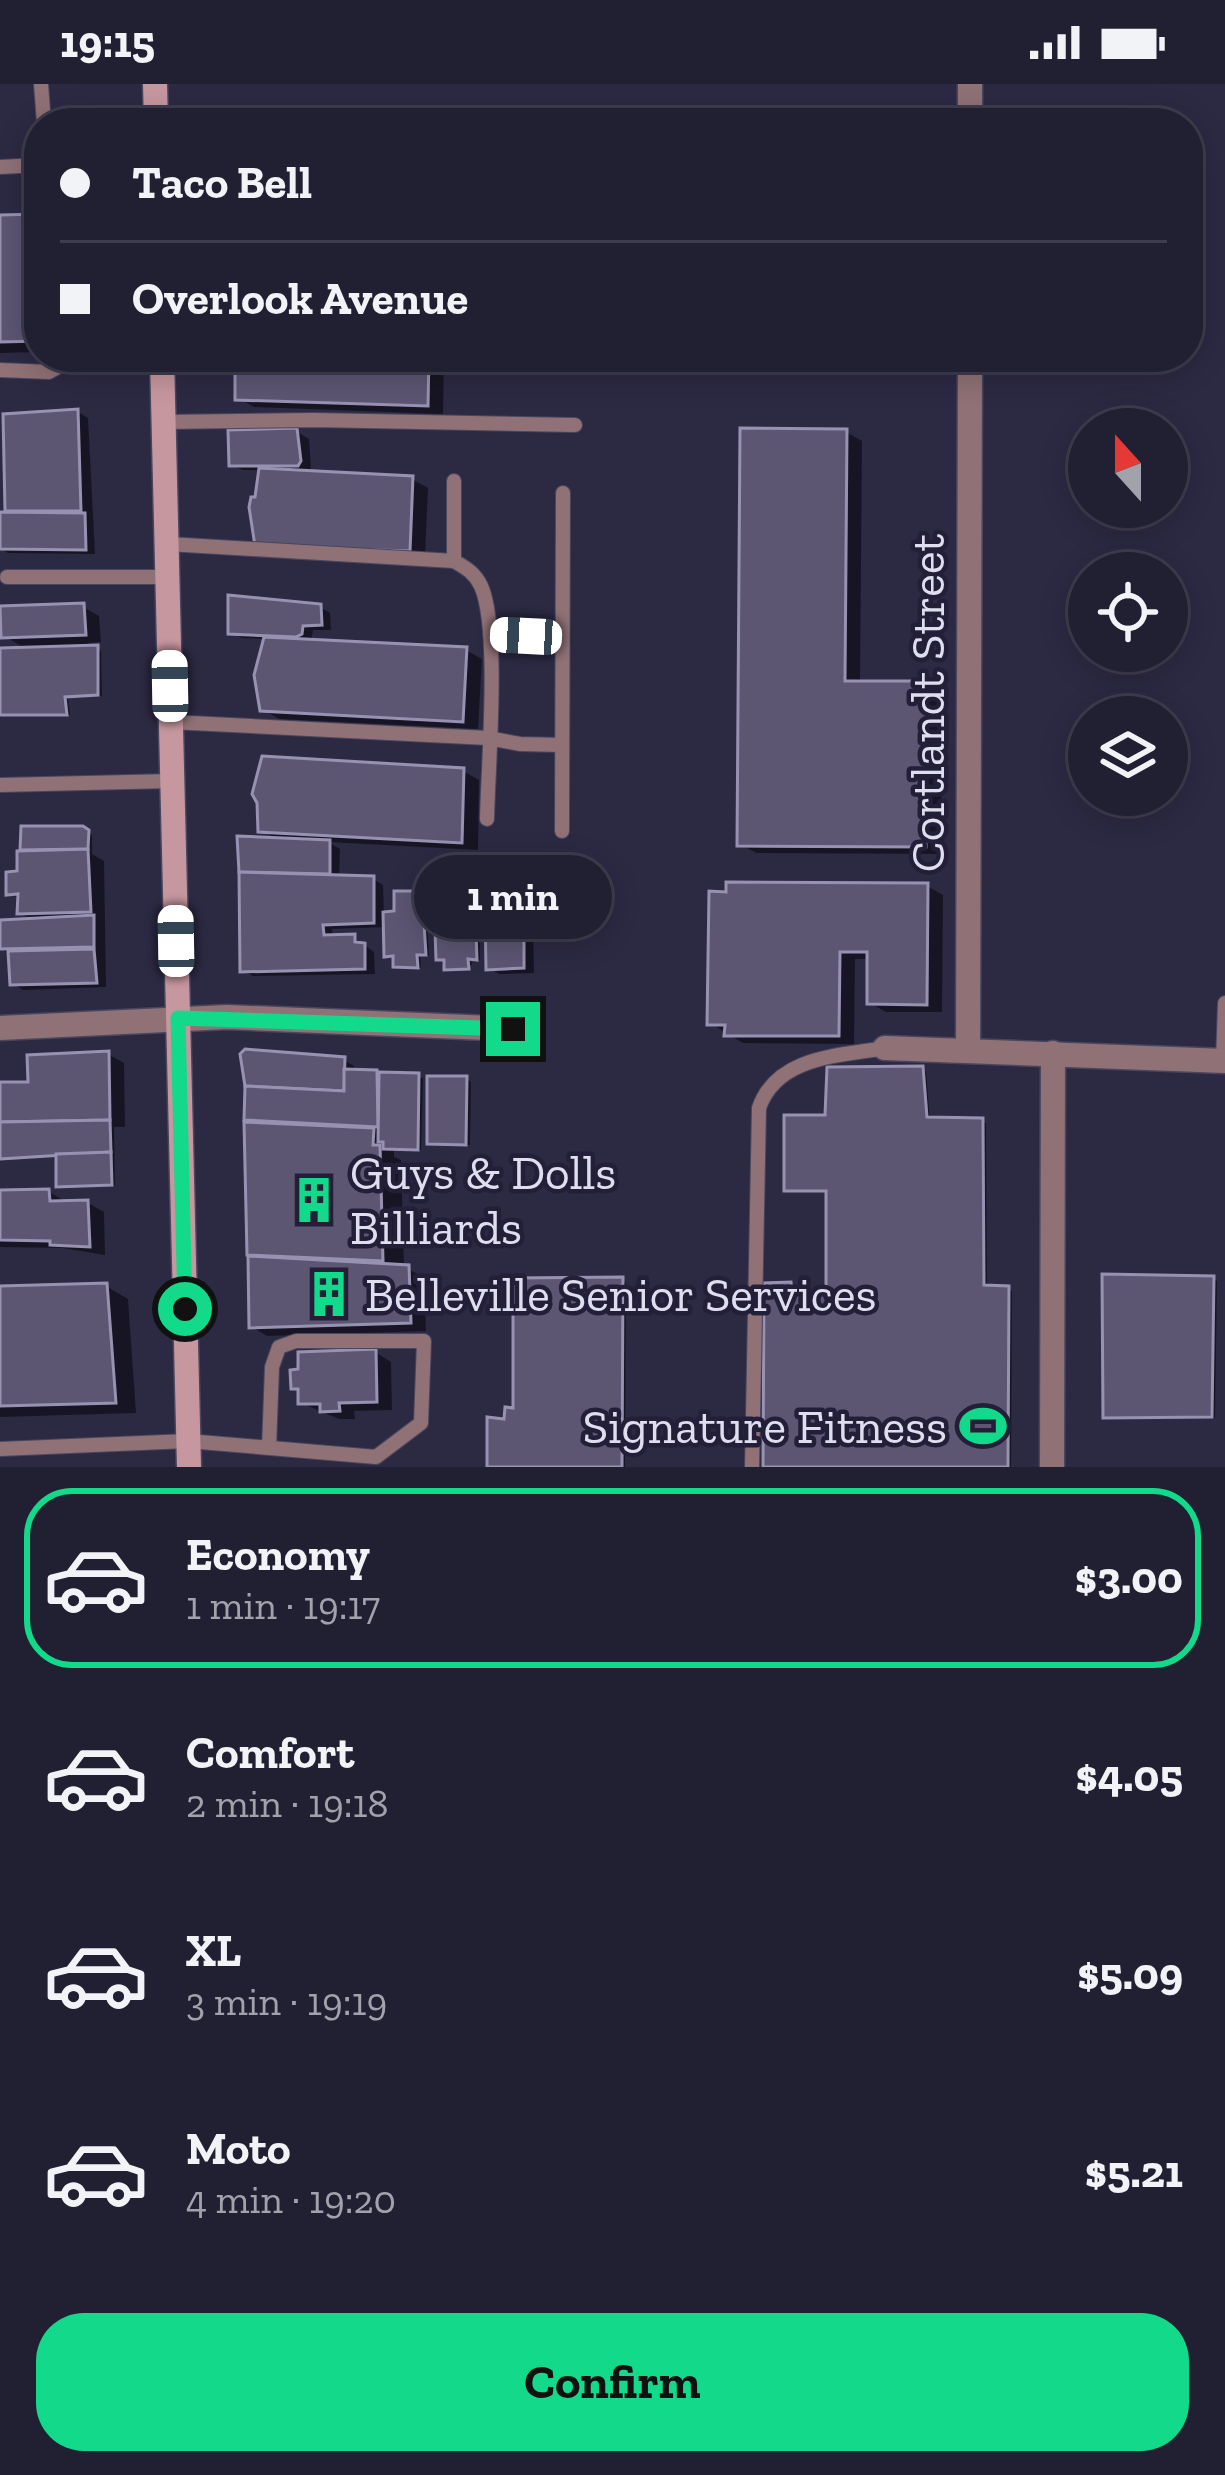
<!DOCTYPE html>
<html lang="en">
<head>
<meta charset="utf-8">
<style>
  :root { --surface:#211f32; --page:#29273a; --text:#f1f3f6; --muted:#a2a2ac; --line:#3e3d4d; --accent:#13d98a }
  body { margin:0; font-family:"Zilla Slab",serif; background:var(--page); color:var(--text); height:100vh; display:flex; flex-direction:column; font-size:45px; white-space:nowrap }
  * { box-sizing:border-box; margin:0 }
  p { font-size:39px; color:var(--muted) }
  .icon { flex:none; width:66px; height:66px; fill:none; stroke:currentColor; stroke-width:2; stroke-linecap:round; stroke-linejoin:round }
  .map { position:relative; height:1383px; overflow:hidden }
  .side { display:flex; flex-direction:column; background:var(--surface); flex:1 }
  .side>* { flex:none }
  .top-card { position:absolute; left:24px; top:24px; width:1179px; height:264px; border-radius:48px; box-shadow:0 6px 30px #0003,0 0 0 3px var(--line); display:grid; align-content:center; height:264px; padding:0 36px; background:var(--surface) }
  .needle { width:78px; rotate:339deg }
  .controls { position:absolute; left:1068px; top:324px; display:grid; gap:24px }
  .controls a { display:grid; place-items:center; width:120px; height:120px; border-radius:50%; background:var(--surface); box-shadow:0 6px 30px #0003,0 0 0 3px var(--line); font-size:60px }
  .end { position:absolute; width:54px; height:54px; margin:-27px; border:15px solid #13d98a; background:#111; box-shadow:0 0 0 6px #111 }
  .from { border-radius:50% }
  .bubble { position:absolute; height:84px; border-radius:42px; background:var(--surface); box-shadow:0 6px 30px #0003,0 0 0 3px var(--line); font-size:39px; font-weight:800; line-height:84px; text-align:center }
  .car { position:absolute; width:36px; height:72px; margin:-36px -18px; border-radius:15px; box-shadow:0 0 9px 3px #0007; background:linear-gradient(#fff 24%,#345 0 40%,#fff 0 76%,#345 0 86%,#fff 0) }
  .top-card b { display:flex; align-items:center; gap:42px; height:114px; font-size:45px }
  .top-card b+b { border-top:3px solid var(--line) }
  .top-card i { width:30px; height:30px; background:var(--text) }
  ul { padding:21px 0 0; list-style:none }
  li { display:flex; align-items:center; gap:36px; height:180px; margin:0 24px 18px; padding:0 12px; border:6px solid transparent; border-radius:48px }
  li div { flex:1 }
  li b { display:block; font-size:45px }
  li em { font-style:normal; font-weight:800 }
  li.active { border-color:var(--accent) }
  li>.icon { width:108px; height:108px; stroke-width:1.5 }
  .button { display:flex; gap:24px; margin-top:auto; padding:24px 36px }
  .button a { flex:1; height:138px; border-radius:48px; background:var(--accent); color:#111; font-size:48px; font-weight:800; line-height:138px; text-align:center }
  .status { display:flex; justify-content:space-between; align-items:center; height:84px; padding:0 60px; background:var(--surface); direction:ltr }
  .status svg { height:33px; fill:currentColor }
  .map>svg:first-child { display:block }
</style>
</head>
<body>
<div class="status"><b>19:15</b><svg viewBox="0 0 49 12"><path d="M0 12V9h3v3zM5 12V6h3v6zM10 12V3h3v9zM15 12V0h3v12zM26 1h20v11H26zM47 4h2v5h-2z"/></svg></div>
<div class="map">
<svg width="1225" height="1383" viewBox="0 0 1225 1383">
  <rect width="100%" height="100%" fill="#2c2943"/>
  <g fill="#0007">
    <polygon points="251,32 261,39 219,39 219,34"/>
    <polygon points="39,131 39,268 0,269 0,133"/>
    <polygon points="238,273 336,273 336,281 327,281 327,287 372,290 373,273 444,273 443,330 254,323 238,314 250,284"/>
    <polygon points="78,328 88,334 95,470 8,469 0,464 0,431 8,431 6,333"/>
    <polygon points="846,348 862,357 860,600 926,600 942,609 941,770 756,769 740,760"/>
    <polygon points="232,349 299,349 309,355 311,384 307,390 412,395 428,404 425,474 274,469 258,417 262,386 243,386 232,381"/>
    <polygon points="83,523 99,532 101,558 88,559 101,567 102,612 68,614 70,631 0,632 0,567 28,566 4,552"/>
    <polygon points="320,523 330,529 331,546 313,546 311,558 466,566 482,575 478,645 279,635 262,625 266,555 242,554 231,549"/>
    <polygon points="463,687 479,696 478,766 328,758 340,765 339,793 373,795 383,801 384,831 397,830 421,810 425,812 429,872 420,871 421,884 396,882 396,873 387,871 387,843 332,845 333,854 354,853 374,868 375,890 253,892 243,886 241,755 280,757 261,746"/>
    <polygon points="88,748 92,751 92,770 104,777 106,903 23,906 13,900 11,869 0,865 0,839 34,837 20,829 20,815 9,809 32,769 23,764"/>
    <polygon points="927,802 943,811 942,928 886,928 870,919 870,875 855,875 854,960 743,959 710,939 729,811"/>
    <polygon points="510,818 533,831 534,889 499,890 489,884"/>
    <polygon points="474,819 479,822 480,876 471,876 472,881 448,883 447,876 439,874"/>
    <polygon points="108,970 124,979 125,1043 114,1043 115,1102 63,1104 59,1101 59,1072 0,1076 0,1001 31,1001"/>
    <polygon points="344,976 354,982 354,988 423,994 421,1066 394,1066 394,1073 401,1076 404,1183 424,1193 426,1247 267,1252 252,1243 262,1176 250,1169 259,1041 247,1035"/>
    <polygon points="922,985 926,988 930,1037 986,1039 987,1204 1012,1207 1011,1383 766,1383 790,1201 795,1212 829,1212 829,1108 787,1105 827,1034"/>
    <polygon points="467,995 471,998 470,1061 435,1061 430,1059"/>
    <polygon points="49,1108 65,1117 88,1119 104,1128 105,1171 62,1164 0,1163 0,1109"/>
    <polygon points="1213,1195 1217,1197 1215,1334 1106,1332"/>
    <polygon points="622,1196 626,1199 625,1383 490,1383 516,1328"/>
    <polygon points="106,1202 128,1215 136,1329 0,1333 0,1205"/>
    <polygon points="375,1268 391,1278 392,1326 354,1327 355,1335 339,1335 301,1319 301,1307 293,1303"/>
  </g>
  <g fill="#5c5673" stroke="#9892b2" stroke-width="3">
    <polygon points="39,130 39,257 0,258 0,131"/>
    <polygon points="235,273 320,273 312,274 312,282 235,278"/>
    <polygon points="370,273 429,273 428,322 235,316 235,282 369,286"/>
    <polygon points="78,325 81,427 5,427 3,330"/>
    <polygon points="297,344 301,377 298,382 229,382 228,346"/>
    <polygon points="740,344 847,345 845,597 927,597 926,763 737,762"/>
    <polygon points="259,384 413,392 410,467 255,462 249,423 251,413 255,413"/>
    <polygon points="0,428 85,429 86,466 0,465"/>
    <polygon points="228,511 321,520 322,541 303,542 302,550 296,553 228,550"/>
    <polygon points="84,519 86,551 1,554 0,522"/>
    <polygon points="264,553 467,563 463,638 260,627 254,591"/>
    <polygon points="98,561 98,611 65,613 67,631 0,631 0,564"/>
    <polygon points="262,672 464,684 462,759 258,748 257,719 252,710"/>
    <polygon points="21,742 83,742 89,746 88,765 20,766"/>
    <polygon points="237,752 330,756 330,790 239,788"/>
    <polygon points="88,765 91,828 17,830 18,810 6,811 6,788 17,787 17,767"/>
    <polygon points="239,788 374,792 374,839 323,841 324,851 355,850 355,858 365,859 365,885 240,888"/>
    <polygon points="726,798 928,799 927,921 867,920 867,868 840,868 839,952 724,952 725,941 707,941 709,807 726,808"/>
    <polygon points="394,807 422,807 426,871 417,871 418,884 393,883 393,872 384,873 383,828 394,827"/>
    <polygon points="510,815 511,824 524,822 524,884 486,886 485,824 496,823 497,816"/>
    <polygon points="475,816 477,876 468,875 469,885 444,886 444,876 436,876 434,817"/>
    <polygon points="94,831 94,863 0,865 0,836"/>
    <polygon points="94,865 97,899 10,901 8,867"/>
    <polygon points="245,965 345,973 344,1007 245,1002 240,970"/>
    <polygon points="109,967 110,1036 0,1038 0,998 28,998 27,971"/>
    <polygon points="923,982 927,1033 983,1034 984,1201 1009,1202 1008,1383 763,1383 764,1199 791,1198 792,1209 826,1209 826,1107 784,1107 784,1031 825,1031 827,983"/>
    <polygon points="344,985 377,986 378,1043 244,1036 245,1002 344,1007"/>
    <polygon points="379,988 419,989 418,1066 383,1065 383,1058 378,1058"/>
    <polygon points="427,992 467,992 466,1061 427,1060"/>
    <polygon points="110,1036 111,1068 0,1075 0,1038"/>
    <polygon points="244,1038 374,1044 373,1061 380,1061 383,1177 247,1171"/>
    <polygon points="111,1068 112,1101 56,1103 56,1070"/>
    <polygon points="49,1105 50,1117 88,1116 90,1163 50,1161 50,1157 0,1156 0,1106"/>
    <polygon points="248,1172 409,1181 411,1239 249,1244"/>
    <polygon points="1102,1190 1214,1192 1212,1333 1103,1334"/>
    <polygon points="623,1193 622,1383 487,1383 487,1333 504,1335 505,1323 513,1324 513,1194"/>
    <polygon points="107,1199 116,1319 0,1322 0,1202"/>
    <polygon points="376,1265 377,1318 339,1319 340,1327 320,1328 320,1320 298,1320 298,1305 291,1305 290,1286 298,1285 298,1268"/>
  </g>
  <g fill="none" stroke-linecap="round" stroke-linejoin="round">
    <defs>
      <g id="lane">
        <polyline points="41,0 44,39"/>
        <polyline points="0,83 39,81"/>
        <polyline points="0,286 49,288 76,273"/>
        <polyline points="163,338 314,336 575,341"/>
        <path d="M454,397v80c12,7 21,12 27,25 19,42 7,181 6,233"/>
        <polyline points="168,460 454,477"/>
        <polyline points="7,493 167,493"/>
        <polyline points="490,550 562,554"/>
        <polyline points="171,638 488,654 520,660 562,661"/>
        <polyline points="0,701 172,697"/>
        <polyline points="562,747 563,409"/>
        <polyline points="1223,977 1225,919"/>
        <polyline points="0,1365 188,1357 376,1373 421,1339 424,1257 296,1257 279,1263 272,1283 269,1364"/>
        <path d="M752,1383l7,-359c18,-52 80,-52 126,-60"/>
      </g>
      <g id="street">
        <polyline points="970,39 970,0"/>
        <polyline points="0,944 227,933 513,945"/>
        <polyline points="885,964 1225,977"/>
        <polyline points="968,965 970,273"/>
        <polyline points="1052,1383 1053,969"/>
      </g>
      <g id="secondary">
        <polyline points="155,0 156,39"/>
        <polyline points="162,273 189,1383"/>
      </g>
    </defs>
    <use href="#lane" stroke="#49465f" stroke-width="16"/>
    <use href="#street" stroke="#49465f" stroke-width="27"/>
    <use href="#secondary" stroke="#49465f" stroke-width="27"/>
    <use href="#lane" stroke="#8f7176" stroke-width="14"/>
    <use href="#street" stroke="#8f7176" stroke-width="24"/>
    <use href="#secondary" stroke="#c7979f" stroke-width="24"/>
  </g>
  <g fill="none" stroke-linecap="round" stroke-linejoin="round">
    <polyline stroke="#13d98a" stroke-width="15" points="185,1225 178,934 513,945"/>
  </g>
  <defs>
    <symbol id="building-bare" viewBox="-9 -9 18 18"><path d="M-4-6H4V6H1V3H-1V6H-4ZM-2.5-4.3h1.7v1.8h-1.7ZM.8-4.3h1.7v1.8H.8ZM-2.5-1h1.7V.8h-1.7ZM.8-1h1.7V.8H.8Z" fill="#13d98a" stroke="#231f38" stroke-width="2.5" paint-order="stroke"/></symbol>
    <symbol id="stadium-bare" viewBox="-9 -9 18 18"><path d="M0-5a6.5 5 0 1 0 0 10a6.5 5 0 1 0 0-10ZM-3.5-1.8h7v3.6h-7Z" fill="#13d98a" stroke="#231f38" stroke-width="2.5" paint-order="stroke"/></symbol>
  </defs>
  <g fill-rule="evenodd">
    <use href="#building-bare" x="281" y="1083" width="66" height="66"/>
    <use href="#building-bare" x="296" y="1177" width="66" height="66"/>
    <use href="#stadium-bare" x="950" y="1309" width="66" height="66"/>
  </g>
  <g text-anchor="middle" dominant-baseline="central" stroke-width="9" stroke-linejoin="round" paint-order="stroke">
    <g font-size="48" fill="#dfdeef" stroke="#231f38">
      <text transform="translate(927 619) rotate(-90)">Cortlandt Street</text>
    </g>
    <g font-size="48" fill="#dfdeef" stroke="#231f38" text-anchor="start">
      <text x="350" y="1088">Guys &amp; Dolls<tspan x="350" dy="55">Billiards</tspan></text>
      <text x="365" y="1210">Belleville Senior Services</text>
      <text x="947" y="1342" text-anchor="end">Signature Fitness</text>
    </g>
  </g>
</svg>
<div class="controls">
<a><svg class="needle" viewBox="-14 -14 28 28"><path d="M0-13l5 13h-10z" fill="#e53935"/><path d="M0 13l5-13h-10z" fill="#a2a2ac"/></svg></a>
<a><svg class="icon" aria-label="locate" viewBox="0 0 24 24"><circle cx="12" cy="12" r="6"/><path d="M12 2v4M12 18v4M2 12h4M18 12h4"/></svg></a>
<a><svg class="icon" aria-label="layers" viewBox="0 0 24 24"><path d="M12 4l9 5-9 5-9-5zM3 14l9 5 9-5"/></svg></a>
</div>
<i class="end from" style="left:185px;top:1225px"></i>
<i class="end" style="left:513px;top:945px"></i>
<div class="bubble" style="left:414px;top:771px;width:198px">1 min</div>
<i class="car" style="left:526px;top:552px;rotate:273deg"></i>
<i class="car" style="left:170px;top:602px;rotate:359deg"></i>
<i class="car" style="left:176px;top:857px;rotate:359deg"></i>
<div class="top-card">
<b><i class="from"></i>Taco Bell</b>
<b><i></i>Overlook Avenue</b>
</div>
</div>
<section class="side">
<ul>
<li class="active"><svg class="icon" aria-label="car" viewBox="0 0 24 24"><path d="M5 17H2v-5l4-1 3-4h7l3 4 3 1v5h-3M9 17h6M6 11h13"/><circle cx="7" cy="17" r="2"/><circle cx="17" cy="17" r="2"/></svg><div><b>Economy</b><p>1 min · 19:17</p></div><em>$3.00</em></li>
<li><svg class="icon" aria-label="car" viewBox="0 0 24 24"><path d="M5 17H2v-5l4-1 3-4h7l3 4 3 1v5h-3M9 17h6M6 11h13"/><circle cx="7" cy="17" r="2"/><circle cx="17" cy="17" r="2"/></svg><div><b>Comfort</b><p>2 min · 19:18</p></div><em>$4.05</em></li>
<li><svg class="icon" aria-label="car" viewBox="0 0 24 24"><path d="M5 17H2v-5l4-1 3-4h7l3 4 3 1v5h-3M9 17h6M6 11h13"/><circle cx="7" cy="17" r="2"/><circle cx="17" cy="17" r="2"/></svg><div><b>XL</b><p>3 min · 19:19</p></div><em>$5.09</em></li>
<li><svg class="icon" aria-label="car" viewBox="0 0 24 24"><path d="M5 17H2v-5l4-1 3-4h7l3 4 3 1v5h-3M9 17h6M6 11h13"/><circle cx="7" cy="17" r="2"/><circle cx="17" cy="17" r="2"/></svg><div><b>Moto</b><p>4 min · 19:20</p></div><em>$5.21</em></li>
</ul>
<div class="button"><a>Confirm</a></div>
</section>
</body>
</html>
